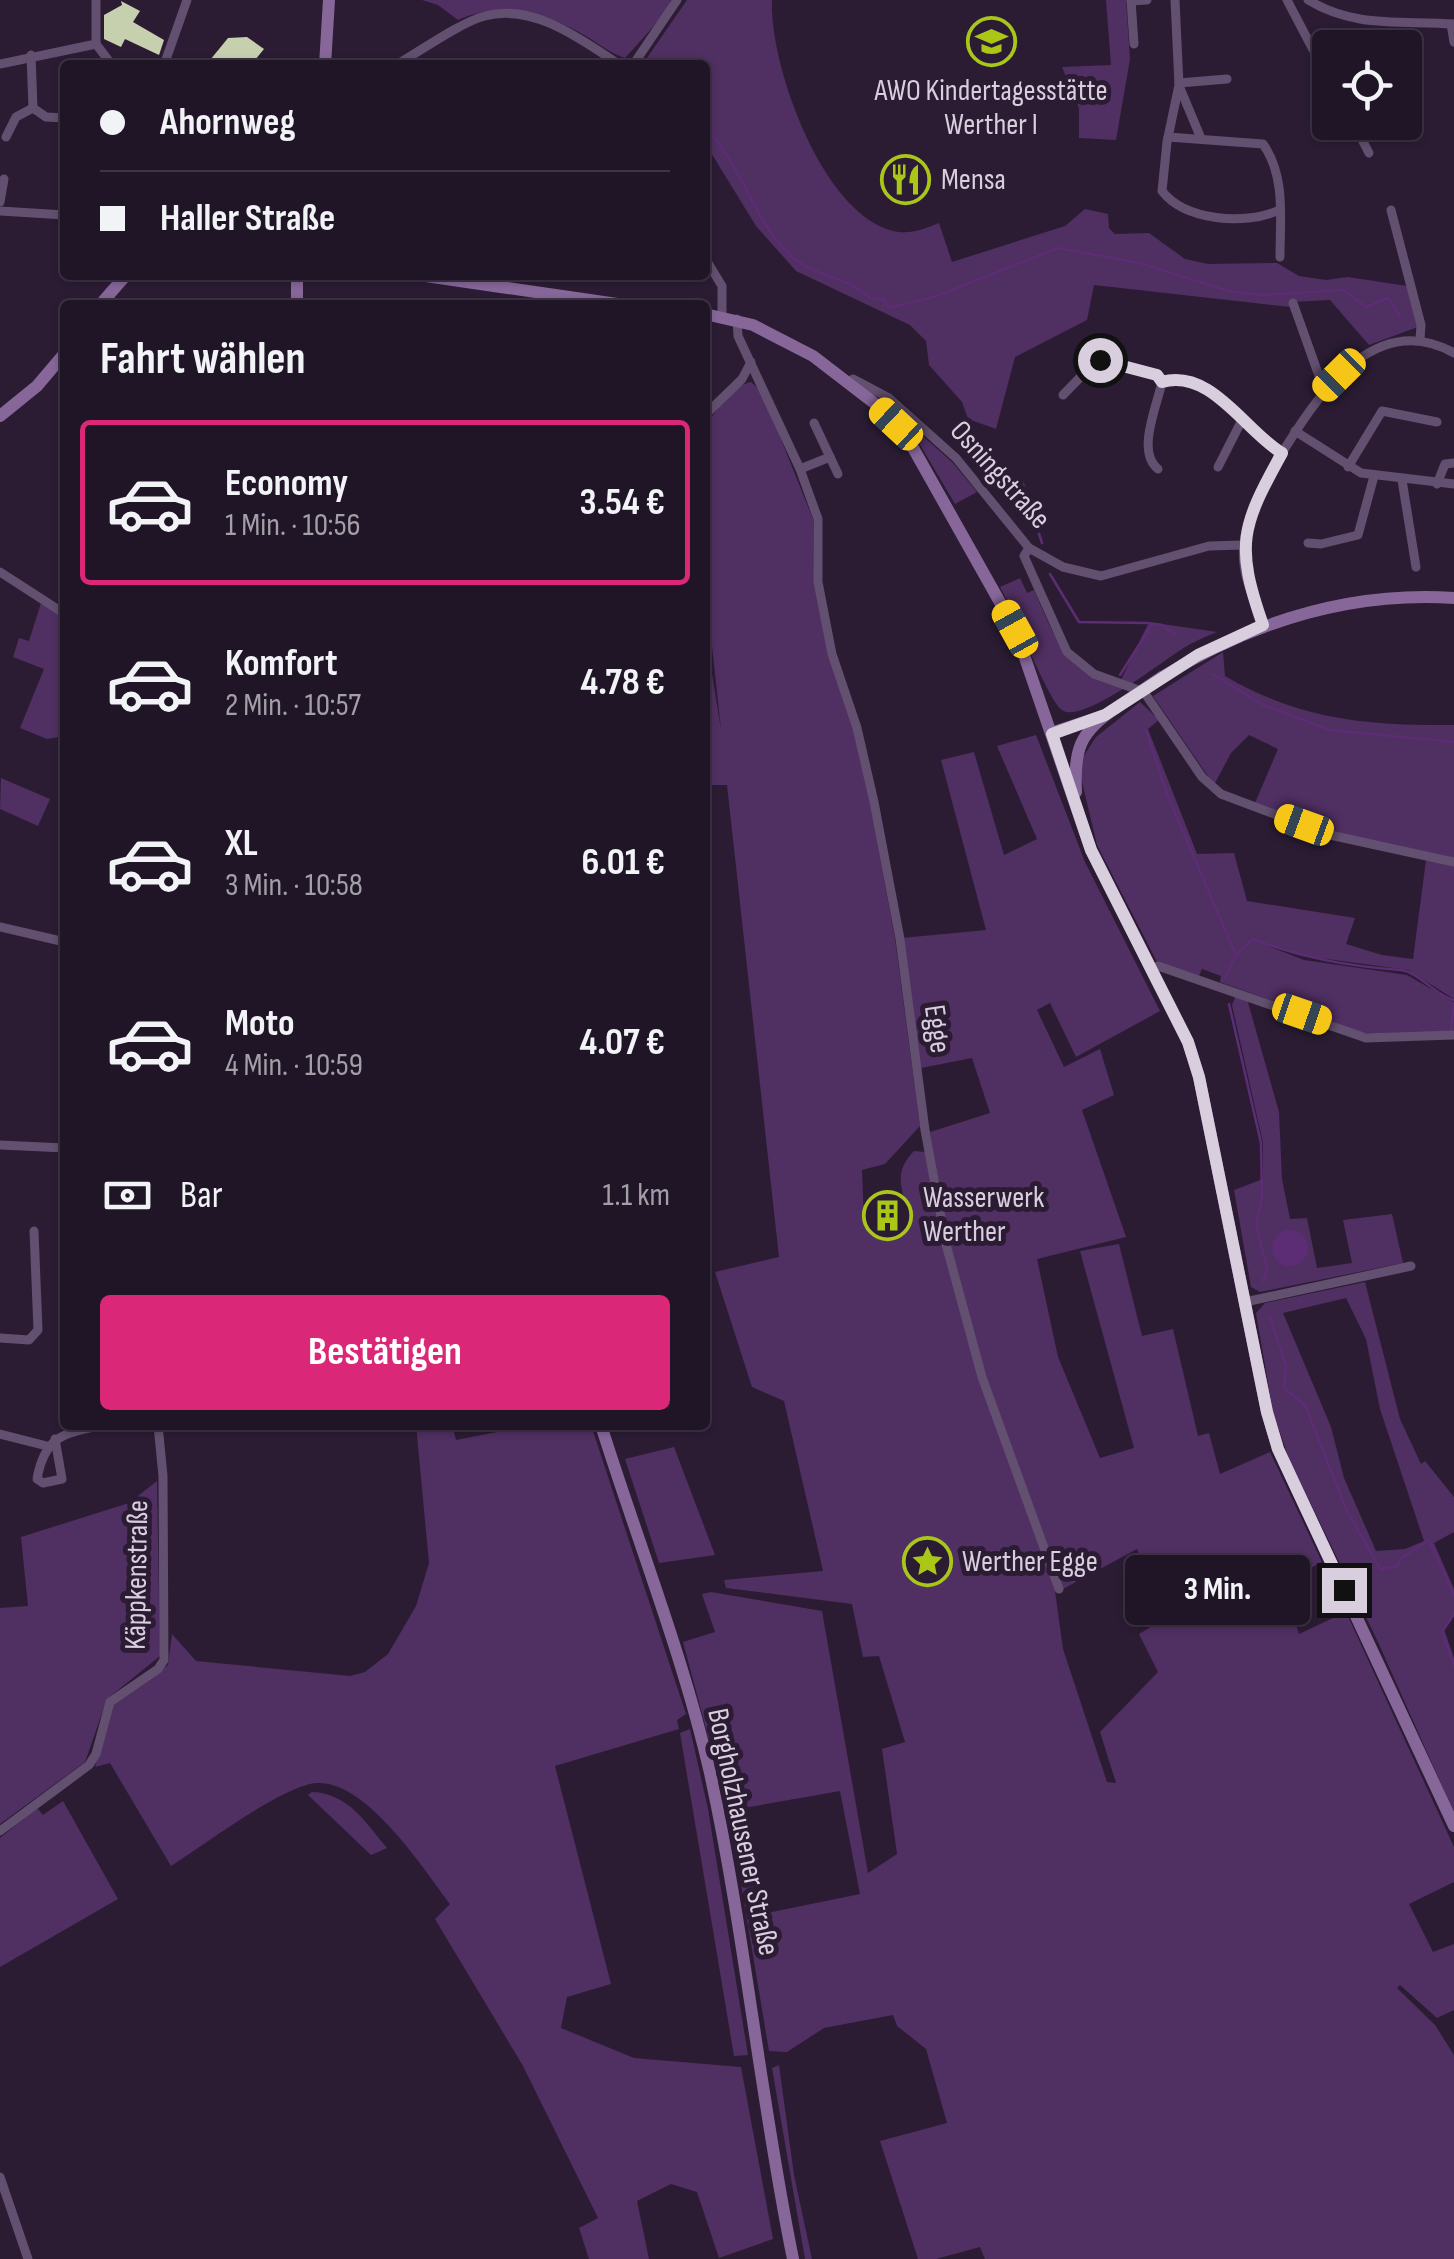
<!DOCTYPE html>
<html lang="de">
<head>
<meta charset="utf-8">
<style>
  :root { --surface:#201527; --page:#2d2233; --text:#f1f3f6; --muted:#a29fa7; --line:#3d3444; --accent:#db2777 }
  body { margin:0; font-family:"Sofia Sans Condensed",sans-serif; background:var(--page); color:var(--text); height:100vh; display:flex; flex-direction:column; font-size:38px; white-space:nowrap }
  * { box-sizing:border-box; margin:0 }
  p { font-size:32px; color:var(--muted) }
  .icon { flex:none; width:55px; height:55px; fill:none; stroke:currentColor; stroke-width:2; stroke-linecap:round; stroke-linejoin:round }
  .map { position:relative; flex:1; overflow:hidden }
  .panel { position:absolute; left:60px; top:300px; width:650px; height:1130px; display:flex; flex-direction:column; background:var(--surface); border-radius:10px; box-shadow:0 2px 8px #0004,0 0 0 2px var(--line) }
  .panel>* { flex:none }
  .top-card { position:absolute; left:60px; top:60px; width:650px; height:220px; border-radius:10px; box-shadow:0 2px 8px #0004,0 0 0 2px var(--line); display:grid; align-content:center; height:220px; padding:0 40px; background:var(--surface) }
  .controls { position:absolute; left:1312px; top:30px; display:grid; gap:20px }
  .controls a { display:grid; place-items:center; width:110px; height:110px; border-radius:10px; background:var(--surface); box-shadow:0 2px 8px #0004,0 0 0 2px var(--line); font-size:50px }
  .end { position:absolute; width:45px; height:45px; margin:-22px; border:12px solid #d8cede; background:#111; box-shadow:0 0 0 5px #111 }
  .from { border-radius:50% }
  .bubble { position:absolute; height:70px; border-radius:10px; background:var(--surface); box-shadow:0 2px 8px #0004,0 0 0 2px var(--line); font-size:32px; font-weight:700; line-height:70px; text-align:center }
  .car { position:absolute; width:30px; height:60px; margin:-30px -15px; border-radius:12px; box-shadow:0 0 8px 2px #0007; background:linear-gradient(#f5c518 24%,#345 0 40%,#f5c518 0 76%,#345 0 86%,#f5c518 0) }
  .top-card b { display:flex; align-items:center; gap:35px; height:95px; font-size:38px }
  .top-card b+b { border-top:2px solid var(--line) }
  .top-card i { width:25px; height:25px; background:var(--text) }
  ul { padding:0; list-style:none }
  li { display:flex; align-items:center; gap:30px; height:165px; margin:0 20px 15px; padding:0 20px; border:5px solid transparent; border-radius:10px }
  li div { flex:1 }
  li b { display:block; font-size:38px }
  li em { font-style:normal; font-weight:700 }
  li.on { border-color:var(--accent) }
  li>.icon { width:90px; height:90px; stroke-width:1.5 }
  h2 { padding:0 40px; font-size:45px; line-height:120px }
  .pay { display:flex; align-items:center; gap:25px; height:110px; padding:0 40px; font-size:38px }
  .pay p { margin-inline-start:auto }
  .action { display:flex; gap:20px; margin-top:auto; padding:20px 40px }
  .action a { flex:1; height:115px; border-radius:10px; background:var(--accent); color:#fff; font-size:40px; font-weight:700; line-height:115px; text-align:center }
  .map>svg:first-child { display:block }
</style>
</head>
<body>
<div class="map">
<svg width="1454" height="2259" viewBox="0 0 1454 2259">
  <rect width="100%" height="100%" fill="#2b1c34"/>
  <g fill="#502f62" fill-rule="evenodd">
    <path d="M422,0h249l-8,16 -38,42c-15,-5 -27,-15 -41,-23 -39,-23 -83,-34 -126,-15l-20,-15z"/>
    <path d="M687,0h85c-3,64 50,214 121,231 17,4 31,-2 46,-8l13,39 113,-36 20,-17 23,5 1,14 6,6 34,-1 36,26 23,5 69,-1 22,13 27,4 22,-3 59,9 11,41 -49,18 -39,-45 -39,2v5l-197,-22 -7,35 -72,37 -19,72 -28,-10 -6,-17 -33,-37 -3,-24 -16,-16 -114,-54 -40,-45 -51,-83v-78h-63z"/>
    <polygon points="1106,0 1126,0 1130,59 1116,140 1079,138 1079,108 1062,67 1111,65"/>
    <path d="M751,382l11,10 51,127 1,62 14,74 25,74 17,74 25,136 25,187 -35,38 -23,6 2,51 19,17 13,-1 12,-19c-4,-28 -17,-44 6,-67l12,1 16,92 113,347 8,58 44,133 9,1 -16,-51 58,-60 -19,-38 30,-18 -32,-67 -74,40 -77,-213 -36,-133 -20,-111 60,-19 -18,-55 -51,10 -19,-130 84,-8 -45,-170 33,-8 30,103 33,-16 -40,-93 39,-11 49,127 75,149 -84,46 -26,-54 -13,7 27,57 36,-18 14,46 -32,15 44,127 -89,22 21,98 42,101 34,-10 -54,-197 39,-7 23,92 31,-7 25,107 11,-3 11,41 50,-22 52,110 -39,20 16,52 47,-22 108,235v35l-45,22 24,48 21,-8v66l-17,8 -37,-33 -3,3 38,37 19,30v204h-469l-5,-12 -44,12h-18l-38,-118 67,-18 -21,-74 -29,-23 -4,-11 -69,13 -37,24 -18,-1 -34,-203 8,2 19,64 98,-20 -20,-103 -96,17 -4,26h-6l-51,-192 32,-10 -13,-38 9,-2 111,19 46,262 29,-19 -15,-105 23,-7 -26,-86 -16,1 -11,-53 -126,-16 -2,-8 99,-9 -39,-170 -32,-14 -37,-115 64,-15 -52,-472h-22v-123l5,-1 11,69 -16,-149v-155l18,-25 18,-16z"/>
    <polygon points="906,421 952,462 977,492 955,504"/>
    <path d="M1020,578l7,15 7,-3c19,43 34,87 85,94l30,-62 68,10c-12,5 -24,10 -35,17 -19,12 -101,76 -120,61 -15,-11 -48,-99 -62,-123z"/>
    <polygon points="41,603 62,616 65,606 65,736 47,739 20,728 44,669 13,657 19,638 29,641"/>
    <path d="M1223,652l2,24c75,44 144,50 229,49v134l-124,-28 -75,-28 23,-54 -29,-14 -18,18 -17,32 -61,-89z"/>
    <polygon points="1140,702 1159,720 1148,729 1197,854 1234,853 1247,901 1355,918 1346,944 1382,955 1413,959 1426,860 1454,865 1454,999 1408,970 1305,956 1248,938 1304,960 1407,975 1454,1002 1454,1032 1377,1035 1355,1031 1220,982 1221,976 1202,969 1199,976 1157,962 1097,845 1078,765 1096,737"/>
    <polygon points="1,778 50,799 38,826 0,809"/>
    <polygon points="1236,995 1247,999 1279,1112 1282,1179 1290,1219 1307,1218 1317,1268 1352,1263 1343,1220 1392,1214 1403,1263 1260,1292 1251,1287 1234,1190 1263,1179 1263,1143 1232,1005"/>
    <path d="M1365,1282l35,137 21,45 4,-3 29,36v35l-20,11 20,46v26l-10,14 10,29v155l-76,-171 -89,-183 -16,-47 -17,-99 9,-10zM1346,1298l20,41 14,70 44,132 -19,8 -29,2 -32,-73 -13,-51 -48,-114z"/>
    <path d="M416,1425h36l4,15 78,-15h57l95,289 -9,6 2,9 -124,37 56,218 -44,13 -6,31 73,30 107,9 32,172 -54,19 -22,-66 -26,-8 -34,17 12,58h-60l-10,-31 19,-10 -75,-152 -88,-147 15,-15c-26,-35 -84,-124 -133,-121 -34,2 -114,63 -146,83l-61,-103 -15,4 17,-63 56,-39 4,-31 24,27 154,15 15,-4 23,-18 28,-48 13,-43z"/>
    <polygon points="674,1447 715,1555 659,1563 625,1459"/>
    <polygon points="157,1481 160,1656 107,1699 85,1762 0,1824 0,1608 28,1606 21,1537 129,1503"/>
    <polygon points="690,1729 708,1809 748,2055 734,2056 680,1733"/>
    <path d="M312,1792c36,1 54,31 75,56l-16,7 -63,-60z"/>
    <polygon points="63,1801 118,1899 0,1967 0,1838 37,1808 43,1815"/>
    <polygon points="779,2065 794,2175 812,2259 805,2259 772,2068"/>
  </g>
  <circle fill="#5c2d74" cx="1290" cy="1248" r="18"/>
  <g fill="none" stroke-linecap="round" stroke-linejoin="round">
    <g stroke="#5c2d74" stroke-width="2.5">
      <path d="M705,127c37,38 47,91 85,128 20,20 65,25 80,43l13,1 6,9 45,-11 124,-49 81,15 90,28 31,4 84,-5 22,17 22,-9 12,18"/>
      <polyline points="1022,481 1042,543"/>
      <polyline points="1050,574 1079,622 1147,623 1162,625 1176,635"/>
      <polyline points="1213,674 1261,704 1330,730 1454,742"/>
      <polyline points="1120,675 1151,626"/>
      <path d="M1146,730l21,64 69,161 16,-16c51,19 95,27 148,31 20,2 34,25 54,30"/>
      <polyline points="1224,979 1236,955"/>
      <polyline points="1229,1004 1261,1143 1262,1198 1256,1223 1267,1270 1263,1281"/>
      <polyline points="1451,1030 1454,1004"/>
      <polyline points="1270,1316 1286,1367 1284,1388 1305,1405 1346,1509 1380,1569 1398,1566 1400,1559 1429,1540 1454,1595"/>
      <polyline points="1454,1614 1442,1632 1454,1665"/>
    </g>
  </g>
  <g fill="#c7d0ae">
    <polygon points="121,1 140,11 133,22 164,40 159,55 125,39 121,47 104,39 104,15 122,5"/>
    <polygon points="247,37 264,49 251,65 206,65 228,38"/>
  </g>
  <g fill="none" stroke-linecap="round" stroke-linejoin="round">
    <g stroke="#634f6f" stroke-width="9">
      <polyline points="1131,0 1134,44"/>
      <path d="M1175,0l4,85 -12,57 -5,49c23,30 83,34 115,20"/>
      <polyline points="1287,0 1330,82"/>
      <path d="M1308,0c48,29 94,20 146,24"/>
      <polyline points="1131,1 1147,0"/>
      <polyline points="1451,24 1454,42"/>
      <polyline points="96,44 96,0"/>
      <polyline points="96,44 112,65"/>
      <polyline points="31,55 33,108 46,117 65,118"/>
      <polyline points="0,64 96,44"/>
      <polyline points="164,65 187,0"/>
      <path d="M396,65c23,-13 65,-43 89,-49 49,-13 97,24 135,49"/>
      <polyline points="633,65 677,0"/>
      <polyline points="1179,83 1227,79"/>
      <polyline points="1180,88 1200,136"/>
      <polyline points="1353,122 1369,153"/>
      <polyline points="6,137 16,117 33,108"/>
      <path d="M1168,137l95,7c23,32 17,75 17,113"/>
      <polyline points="0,202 4,179"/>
      <polyline points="1391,210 1421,325 1420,339"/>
      <polyline points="0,211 65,215"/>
      <polyline points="705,258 722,286 722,316"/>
      <polyline points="1293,303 1324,390"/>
      <polyline points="737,319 738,336 800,469 818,519 818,582 832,654 857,728 874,802 900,939 925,1130 946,1244 982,1377 1059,1589"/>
      <polyline points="850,382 853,379 889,398 956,458 1029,548 1063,567 1101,576 1209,546 1243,545"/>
      <path d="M1063,395l33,-34 61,14 5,7c49,-13 82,49 120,71"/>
      <polyline points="705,415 742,379 751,362"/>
      <polyline points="814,423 838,474"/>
      <polyline points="1295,431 1361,473 1454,484"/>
      <polyline points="1218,467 1241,422"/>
      <polyline points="1348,467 1382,411 1437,422"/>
      <polyline points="800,469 830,457"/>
      <path d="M1158,469c-22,-17 -1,-63 4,-87"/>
      <polyline points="1402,480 1416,567"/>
      <polyline points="1437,484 1445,464 1454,463"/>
      <polyline points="1308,543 1321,544 1358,535 1374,476"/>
      <polyline points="1029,548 1024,556 1067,652 1094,674 1144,692 1202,777 1221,794 1330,835 1454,862"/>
      <polyline points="0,572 65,614"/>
      <path d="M1263,625c-9,-25 -23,-53 -19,-82 4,-35 24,-68 43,-98 35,-56 91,-135 167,-92"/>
      <polyline points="0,927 65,942"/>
      <polyline points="1151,970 1158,966 1366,1038 1454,1035"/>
      <polyline points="0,1145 65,1148"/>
      <polyline points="1245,1302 1411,1266"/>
      <polyline points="0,1338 29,1340 38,1330 34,1231"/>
      <polyline points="0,1434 47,1446"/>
      <path d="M55,1439l7,40 -19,4 -6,-4c8,-44 27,-46 68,-54"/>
      <polyline points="0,1831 89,1765 96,1754 110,1702 158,1669 164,1660 163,1476 158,1425"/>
      <polyline points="0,2177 28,2259"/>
    </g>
    <g stroke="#87679a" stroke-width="12">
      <polyline points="325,65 329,0"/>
      <polyline points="297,275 297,305"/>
      <polyline points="419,275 624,305"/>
      <polyline points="100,305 126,275"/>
      <polyline points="705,314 753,325 813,356 878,406 912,446 1015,629 1091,850 1188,1042 1199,1077 1267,1412 1278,1449 1454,1826"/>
      <polyline points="0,416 37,386 65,353"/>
      <path d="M1162,677c90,-55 186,-86 292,-79"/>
      <polyline points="1051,733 1103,716"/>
      <path d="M1076,792c-2,-42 3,-60 40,-84"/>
      <path d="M601,1425c36,115 82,230 109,348 35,160 50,325 83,486"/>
    </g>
    <polyline stroke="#87679a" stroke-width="12" points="1116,708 1162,677"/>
  </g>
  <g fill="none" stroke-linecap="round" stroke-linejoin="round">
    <path stroke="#d8cede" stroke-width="12" d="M1100,360l57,15 5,7c49,-14 83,49 120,71 -41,74 -47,92 -19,172l-65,30 -93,60 -53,19 39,116 97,192 11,35 68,335 11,37 66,141"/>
  </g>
  <defs>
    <symbol id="school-ring" viewBox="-11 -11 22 22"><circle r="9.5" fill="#2b1c34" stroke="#aac718" stroke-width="1.5"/><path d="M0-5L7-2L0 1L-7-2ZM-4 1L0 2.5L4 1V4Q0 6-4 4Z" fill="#aac718"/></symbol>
    <symbol id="restaurant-ring" viewBox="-11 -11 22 22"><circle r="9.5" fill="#2b1c34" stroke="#aac718" stroke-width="1.5"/><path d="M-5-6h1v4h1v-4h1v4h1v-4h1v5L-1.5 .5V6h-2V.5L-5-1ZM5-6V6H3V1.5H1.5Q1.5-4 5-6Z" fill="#aac718"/></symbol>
    <symbol id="building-ring" viewBox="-11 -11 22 22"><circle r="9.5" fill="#2b1c34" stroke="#aac718" stroke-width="1.5"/><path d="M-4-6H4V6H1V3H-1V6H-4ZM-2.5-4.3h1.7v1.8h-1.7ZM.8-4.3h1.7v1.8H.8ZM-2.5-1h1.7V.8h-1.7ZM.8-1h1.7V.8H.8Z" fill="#aac718"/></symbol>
    <symbol id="sight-ring" viewBox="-11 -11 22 22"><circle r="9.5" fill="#2b1c34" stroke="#aac718" stroke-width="1.5"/><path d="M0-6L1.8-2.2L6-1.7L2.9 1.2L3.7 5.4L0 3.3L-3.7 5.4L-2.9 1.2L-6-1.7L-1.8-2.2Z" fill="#aac718"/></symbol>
  </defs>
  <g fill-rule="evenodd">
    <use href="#school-ring" x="964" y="14" width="55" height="55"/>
    <use href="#restaurant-ring" x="878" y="152" width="55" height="55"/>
    <use href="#building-ring" x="860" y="1188" width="55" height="55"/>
    <use href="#sight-ring" x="900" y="1534" width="55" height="55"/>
  </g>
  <g text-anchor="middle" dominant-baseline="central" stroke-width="10" stroke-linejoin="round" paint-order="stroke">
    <g font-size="30" fill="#d8cede" stroke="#2b1c34" text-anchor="start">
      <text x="991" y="91" text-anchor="middle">AWO Kindertagesstätte<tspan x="991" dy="34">Werther I</tspan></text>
      <text x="941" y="180">Mensa</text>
      <text x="923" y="1198">Wasserwerk<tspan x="923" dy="34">Werther</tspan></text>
      <text x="962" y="1562">Werther Egge</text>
    </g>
    <g font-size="30" fill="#d8cede" stroke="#2b1c34">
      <text transform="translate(1000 475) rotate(48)">Osningstraße</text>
      <text transform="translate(937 1029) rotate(82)">Egge</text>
      <text transform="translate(137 1575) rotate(-89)">Käppkenstraße</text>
      <text transform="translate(743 1832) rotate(78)">Borgholzhausener Straße</text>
    </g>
  </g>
</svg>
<div class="controls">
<a><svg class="icon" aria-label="locate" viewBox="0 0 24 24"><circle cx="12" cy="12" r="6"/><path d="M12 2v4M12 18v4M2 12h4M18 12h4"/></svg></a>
</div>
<i class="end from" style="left:1100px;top:360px"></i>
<i class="end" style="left:1344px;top:1590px"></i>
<div class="bubble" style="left:1125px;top:1555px;width:185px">3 Min.</div>
<i class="car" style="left:1339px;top:375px;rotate:225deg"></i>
<i class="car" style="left:896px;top:424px;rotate:313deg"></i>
<i class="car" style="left:1015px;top:629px;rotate:331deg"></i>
<i class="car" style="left:1304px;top:825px;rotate:290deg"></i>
<i class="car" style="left:1302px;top:1014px;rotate:109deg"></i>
<div class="top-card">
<b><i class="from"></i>Ahornweg</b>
<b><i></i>Haller Straße</b>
</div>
<section class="panel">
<h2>Fahrt wählen</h2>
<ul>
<li class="on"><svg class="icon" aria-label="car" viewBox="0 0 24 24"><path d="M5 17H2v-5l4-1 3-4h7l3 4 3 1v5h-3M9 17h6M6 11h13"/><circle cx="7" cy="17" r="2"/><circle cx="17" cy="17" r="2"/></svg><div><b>Economy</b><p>1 Min. · 10:56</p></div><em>3.54 €</em></li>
<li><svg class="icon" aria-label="car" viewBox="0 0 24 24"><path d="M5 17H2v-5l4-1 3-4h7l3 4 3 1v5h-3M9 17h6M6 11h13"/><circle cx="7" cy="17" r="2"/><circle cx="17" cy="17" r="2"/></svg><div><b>Komfort</b><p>2 Min. · 10:57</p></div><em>4.78 €</em></li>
<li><svg class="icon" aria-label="car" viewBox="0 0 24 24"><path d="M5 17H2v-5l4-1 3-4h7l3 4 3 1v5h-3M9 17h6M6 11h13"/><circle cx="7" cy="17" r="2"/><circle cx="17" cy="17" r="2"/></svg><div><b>XL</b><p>3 Min. · 10:58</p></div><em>6.01 €</em></li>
<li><svg class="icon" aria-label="car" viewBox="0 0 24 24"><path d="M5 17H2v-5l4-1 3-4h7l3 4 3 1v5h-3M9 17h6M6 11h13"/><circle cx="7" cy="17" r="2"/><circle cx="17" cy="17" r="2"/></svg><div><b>Moto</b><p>4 Min. · 10:59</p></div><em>4.07 €</em></li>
</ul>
<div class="pay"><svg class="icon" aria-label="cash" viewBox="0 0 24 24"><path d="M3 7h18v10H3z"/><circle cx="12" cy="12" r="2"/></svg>Bar<p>1.1 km</p></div>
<div class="action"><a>Bestätigen</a></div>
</section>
</div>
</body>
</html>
